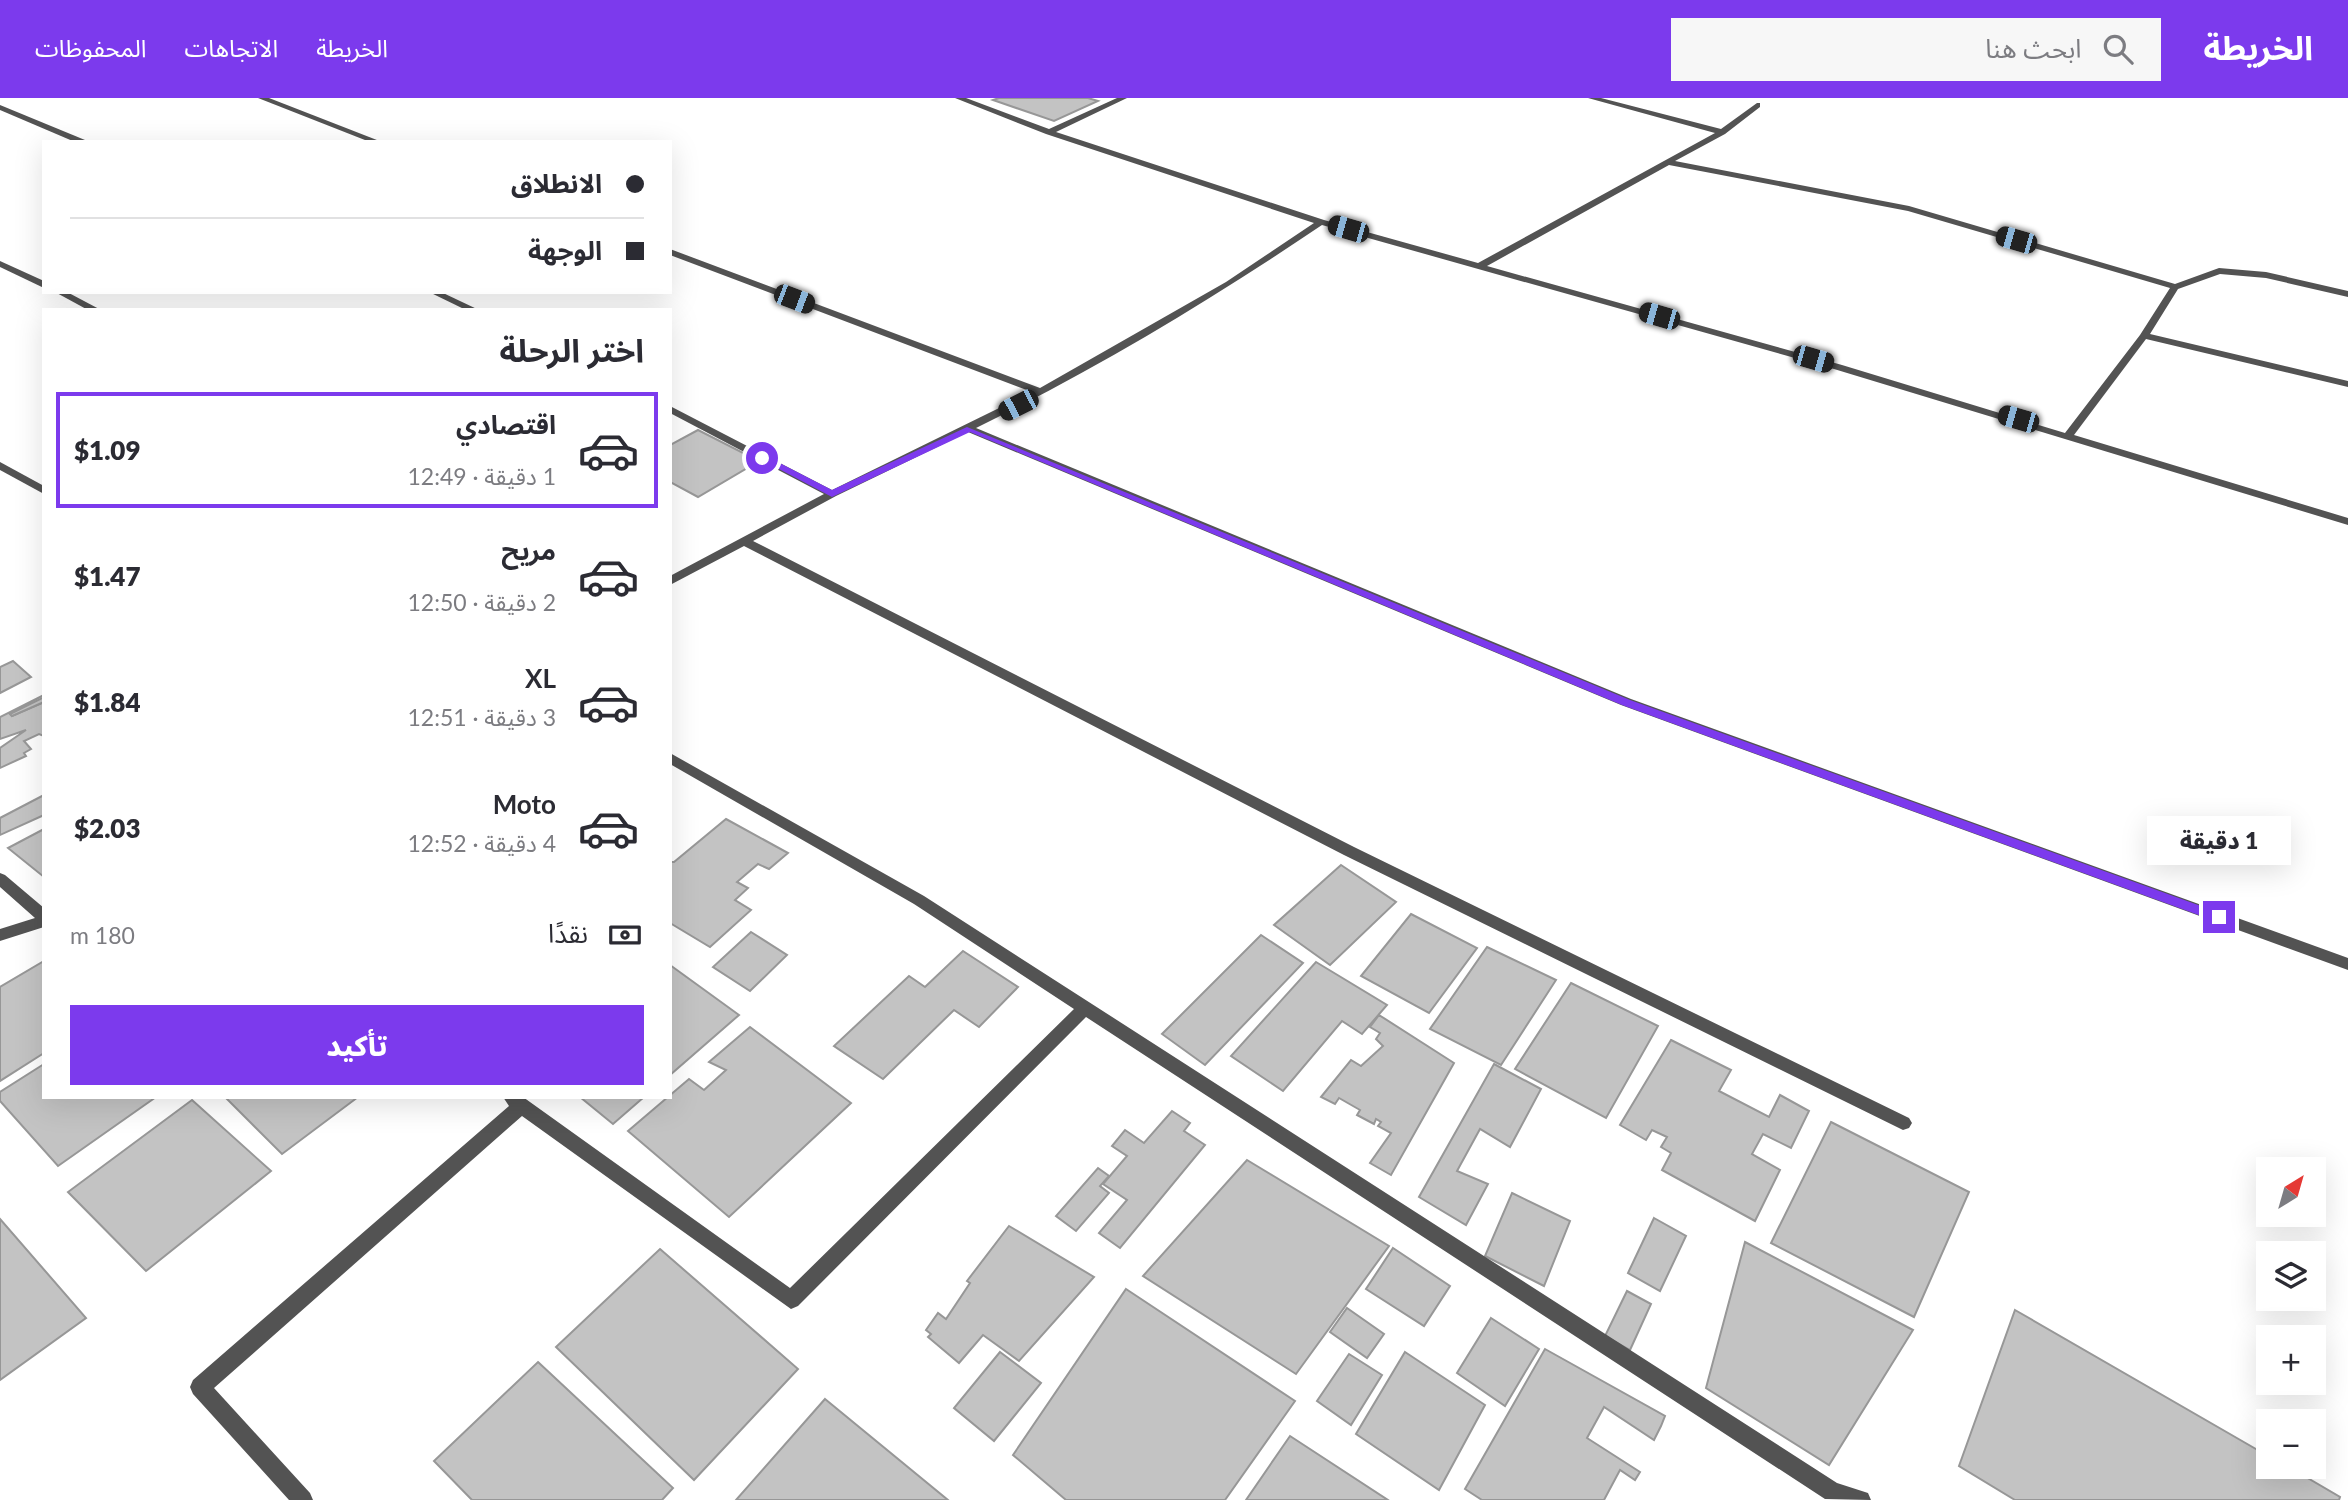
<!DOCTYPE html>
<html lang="ar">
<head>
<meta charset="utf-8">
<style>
  :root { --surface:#fff; --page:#f7f7f7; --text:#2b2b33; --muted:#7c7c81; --line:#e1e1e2; --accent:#7c3aed }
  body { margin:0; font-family:Lato,"Noto Sans Arabic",sans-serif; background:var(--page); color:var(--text); direction:rtl; height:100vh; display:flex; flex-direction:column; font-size:26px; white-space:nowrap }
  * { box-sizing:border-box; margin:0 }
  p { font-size:23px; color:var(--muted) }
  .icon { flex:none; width:38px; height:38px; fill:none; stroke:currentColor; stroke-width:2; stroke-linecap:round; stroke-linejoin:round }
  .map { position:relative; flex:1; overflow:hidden; direction:ltr }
  .sheet { position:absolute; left:42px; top:210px; width:630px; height:791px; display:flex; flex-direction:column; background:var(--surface); border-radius:0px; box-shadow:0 7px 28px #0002; direction:rtl }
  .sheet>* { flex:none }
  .banner { position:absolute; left:42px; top:42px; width:630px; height:154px; border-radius:0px; box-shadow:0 7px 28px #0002; direction:rtl; display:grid; align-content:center; height:154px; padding:0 28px; background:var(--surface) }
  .needle { width:46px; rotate:37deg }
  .fabs { position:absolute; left:2256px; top:1059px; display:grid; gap:14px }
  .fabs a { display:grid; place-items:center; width:70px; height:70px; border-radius:0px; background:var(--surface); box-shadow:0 7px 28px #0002; font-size:35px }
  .end { position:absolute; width:32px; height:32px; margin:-16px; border:9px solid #7c3aed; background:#fff; box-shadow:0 0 0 4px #fff }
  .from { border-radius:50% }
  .bubble { position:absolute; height:49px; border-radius:0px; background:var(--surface); box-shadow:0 7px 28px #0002; font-size:23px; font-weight:800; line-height:49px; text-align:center; direction:rtl }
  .car { position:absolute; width:21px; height:42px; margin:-21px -10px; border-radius:9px; box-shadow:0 0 5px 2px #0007; background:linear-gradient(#222 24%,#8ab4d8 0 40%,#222 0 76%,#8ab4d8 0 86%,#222 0) }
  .banner b { display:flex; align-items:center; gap:24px; height:66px; font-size:26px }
  .banner b+b { border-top:2px solid var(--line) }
  .banner i { width:18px; height:18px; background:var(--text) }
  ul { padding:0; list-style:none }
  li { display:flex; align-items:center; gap:21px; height:116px; margin:0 14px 10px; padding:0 14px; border:4px solid transparent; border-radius:0px }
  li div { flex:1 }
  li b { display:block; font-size:26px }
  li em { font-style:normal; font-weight:800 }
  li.active { border-color:var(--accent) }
  li>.icon { width:63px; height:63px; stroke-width:1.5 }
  h2 { padding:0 28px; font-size:32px; line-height:84px }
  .pay { display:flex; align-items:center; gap:18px; height:77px; padding:0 28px; font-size:26px }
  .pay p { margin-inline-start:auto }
  .primary-button { display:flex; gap:14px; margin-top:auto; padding:14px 28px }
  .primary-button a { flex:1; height:80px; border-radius:0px; background:var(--accent); color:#fff; font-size:28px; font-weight:800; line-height:80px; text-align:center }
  header { display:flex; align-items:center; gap:42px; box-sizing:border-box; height:98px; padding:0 35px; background:var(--accent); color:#fff }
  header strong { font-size:33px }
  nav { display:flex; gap:38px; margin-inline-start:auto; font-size:24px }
  .search { width:490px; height:63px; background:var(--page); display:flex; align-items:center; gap:18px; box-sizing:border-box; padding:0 24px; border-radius:0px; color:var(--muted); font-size:26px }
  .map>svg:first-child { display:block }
</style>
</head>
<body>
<header>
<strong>الخريطة</strong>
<div class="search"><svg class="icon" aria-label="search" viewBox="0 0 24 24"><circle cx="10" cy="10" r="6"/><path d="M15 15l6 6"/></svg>ابحث هنا</div>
<nav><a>الخريطة</a><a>الاتجاهات</a><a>المحفوظات</a></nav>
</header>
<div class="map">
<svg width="2348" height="1402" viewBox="0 0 2348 1402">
  <rect width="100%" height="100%" fill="#fff"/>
  <g fill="#c3c3c3" stroke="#979797" stroke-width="2">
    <polygon points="999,0 1088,0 1098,3 1054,23 993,2"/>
    <polygon points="698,332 759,363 698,399 670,384 670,347"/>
    <polygon points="13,563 31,579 0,595 0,569"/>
    <polygon points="44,597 10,616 12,618 44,604 44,638 39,636 24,643 31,651 24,655 26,658 0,670 0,650 26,632 0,641 0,619"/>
    <polygon points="44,599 44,604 12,618 10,616"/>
    <polygon points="44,697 44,717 0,737 0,720"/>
    <polygon points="726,721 788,755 769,771 758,766 737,784 748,790 735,802 751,812 710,849 670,825 670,764 674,764"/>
    <polygon points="44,731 44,779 8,750"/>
    <polygon points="1341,767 1396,804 1330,867 1274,827"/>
    <polygon points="1411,816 1477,850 1429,915 1361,878"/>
    <polygon points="751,834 787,857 750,893 713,869"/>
    <polygon points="1261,837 1303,865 1205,967 1162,936"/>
    <polygon points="1487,849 1556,882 1501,967 1430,931"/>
    <polygon points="963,853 1018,889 979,929 954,912 883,981 834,948 909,878 925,889"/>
    <polygon points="44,863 44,955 0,983 0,889"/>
    <polygon points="1316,864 1387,907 1362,936 1342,923 1283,993 1231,958"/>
    <polygon points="670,867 739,917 670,977"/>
    <polygon points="1571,885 1658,928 1606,1020 1515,971"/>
    <polygon points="1379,917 1454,965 1391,1077 1370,1065 1391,1035 1378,1028 1381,1024 1376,1021 1374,1026 1357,1017 1360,1012 1339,1000 1335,1006 1321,999 1351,962 1361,968 1383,948 1376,941 1380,935 1370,929"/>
    <polygon points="750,929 851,1005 729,1119 628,1033 689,981 704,992 726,972 709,964"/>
    <polygon points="1671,942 1731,972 1719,993 1769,1019 1780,997 1809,1013 1791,1050 1763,1036 1752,1056 1780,1072 1755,1123 1662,1072 1671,1055 1661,1049 1667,1039 1652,1032 1646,1042 1620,1027"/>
    <polygon points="44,966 44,999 156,999 58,1068 0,1003 0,994"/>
    <polygon points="1494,966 1541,991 1510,1049 1480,1031 1457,1073 1488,1086 1466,1127 1419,1099"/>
    <polygon points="225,999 358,999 282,1056"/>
    <polygon points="580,999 644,999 613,1026"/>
    <polygon points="192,1002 271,1073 146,1173 68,1094"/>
    <polygon points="1172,1013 1190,1025 1184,1033 1205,1047 1120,1150 1099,1135 1127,1102 1103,1086 1127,1058 1112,1048 1125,1032 1144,1045"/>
    <polygon points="1831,1024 1969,1094 1914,1219 1771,1145"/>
    <polygon points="1247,1062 1389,1148 1296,1276 1143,1178"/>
    <polygon points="1098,1070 1109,1078 1100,1088 1109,1095 1076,1133 1056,1118"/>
    <polygon points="1512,1095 1570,1123 1544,1188 1485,1158"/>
    <polygon points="1654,1120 1686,1138 1660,1193 1628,1175"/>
    <polygon points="0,1121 86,1220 0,1282"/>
    <polygon points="1009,1128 1094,1179 1019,1263 983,1237 959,1265 928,1239 931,1236 926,1232 938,1215 946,1221 970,1185 967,1183"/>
    <polygon points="1745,1144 1913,1232 1829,1367 1706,1290"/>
    <polygon points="1393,1150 1450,1188 1424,1228 1366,1191"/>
    <polygon points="660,1151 798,1271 694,1382 556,1249"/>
    <polygon points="1126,1191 1295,1303 1225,1402 1066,1402 1013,1357"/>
    <polygon points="1627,1193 1651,1206 1630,1252 1605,1238"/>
    <polygon points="1347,1210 1384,1236 1367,1260 1330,1234"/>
    <polygon points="2015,1212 2268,1358 2268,1368 2287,1368 2340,1399 2339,1402 2015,1402 1959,1368"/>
    <polygon points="1491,1220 1539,1251 1505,1308 1457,1275"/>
    <polygon points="1545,1251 1665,1318 1661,1328 1654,1342 1604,1309 1587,1340 1640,1374 1635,1382 1620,1372 1604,1402 1482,1402 1465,1391"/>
    <polygon points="1000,1254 1041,1285 994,1343 954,1310"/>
    <polygon points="1405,1254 1485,1307 1439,1392 1356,1336"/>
    <polygon points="1349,1256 1382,1277 1351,1327 1317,1303"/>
    <polygon points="538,1264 673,1390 662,1402 472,1402 434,1363"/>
    <polygon points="825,1301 948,1402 736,1402"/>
    <polygon points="1290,1338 1388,1402 1246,1402"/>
  </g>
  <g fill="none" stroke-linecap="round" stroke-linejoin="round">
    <g fill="#535353" fill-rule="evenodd">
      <polygon points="258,0 269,0 382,44 370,44"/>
      <path d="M955,0h11l83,31 68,-31h10l-71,34 268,88 154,43 237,-130 -127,-35h13l120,31 36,-26h3v4l-35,27 -50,27 234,45 266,78 44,-16 47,4 82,19v6l-82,-19 -46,-4 -42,15 -28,45 198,47v6l-202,-48 -72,96 274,83v7l-514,-156 -512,-144c-111,75 -226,144 -346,203l655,271 717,259v12l-727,-265 -653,-273 -132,64 -83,45 601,306 555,271 3,5 -3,5 -6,2 -559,-275 -600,-309 -74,39v-9l154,-82 -154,-81v-7l162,84 200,-98 -362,-137v-6l370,139 186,-106 88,-59 -268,-89zM1669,67l239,46 262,77 -30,47 -75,98 -223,-68 -355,-99z"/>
      <polygon points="0,7 85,42 86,44 75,44 0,12"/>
      <polygon points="0,163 44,183 44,190 0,169"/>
      <polygon points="55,194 67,194 101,212 88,212"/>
      <polygon points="429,194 441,194 479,212 466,212"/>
      <polygon points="0,364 44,388 44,396 0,372"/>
      <polygon points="670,655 924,798 1837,1385 1868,1395 1871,1402 1825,1401 1086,919 798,1208 791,1211 522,1018 214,1290 310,1395 313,1402 289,1402 193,1296 190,1289 193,1282 509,1008 503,999 523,999 790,1190 1074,911 914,806 670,666"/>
      <polygon points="0,775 5,777 44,810 44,829 0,843 0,831 35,820 0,789"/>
    </g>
  </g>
  <polygon fill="#7c3aed" points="967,329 1630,602 2223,816 2225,819 2219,824 2215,823 1622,607 970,334 832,399 758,360 766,358 832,392"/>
</svg>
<div class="fabs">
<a><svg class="needle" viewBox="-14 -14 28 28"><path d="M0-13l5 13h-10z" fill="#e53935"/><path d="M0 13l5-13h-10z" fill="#7c7c81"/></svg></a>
<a><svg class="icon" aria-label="layers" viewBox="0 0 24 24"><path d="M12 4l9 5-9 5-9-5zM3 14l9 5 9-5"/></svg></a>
<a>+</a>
<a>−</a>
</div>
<i class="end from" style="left:762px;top:360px"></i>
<i class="end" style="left:2219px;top:819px"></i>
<div class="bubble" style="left:2147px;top:718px;width:144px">1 دقيقة</div>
<i class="car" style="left:1348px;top:131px;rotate:286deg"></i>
<i class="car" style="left:2016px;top:142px;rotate:286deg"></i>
<i class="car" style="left:794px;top:201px;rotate:111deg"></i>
<i class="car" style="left:1659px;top:218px;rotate:286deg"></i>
<i class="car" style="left:1813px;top:261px;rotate:106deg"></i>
<i class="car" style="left:1018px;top:307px;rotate:243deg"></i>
<i class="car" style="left:2018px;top:321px;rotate:286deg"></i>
<div class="banner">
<b><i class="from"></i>الانطلاق</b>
<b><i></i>الوجهة</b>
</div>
<section class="sheet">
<h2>اختر الرحلة</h2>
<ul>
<li class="active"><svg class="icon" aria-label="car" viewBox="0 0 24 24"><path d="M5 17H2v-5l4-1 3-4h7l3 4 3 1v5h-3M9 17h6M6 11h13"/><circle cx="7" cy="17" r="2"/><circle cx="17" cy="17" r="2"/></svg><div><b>اقتصادي</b><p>1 دقيقة · 12:49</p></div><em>$1.09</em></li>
<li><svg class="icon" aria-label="car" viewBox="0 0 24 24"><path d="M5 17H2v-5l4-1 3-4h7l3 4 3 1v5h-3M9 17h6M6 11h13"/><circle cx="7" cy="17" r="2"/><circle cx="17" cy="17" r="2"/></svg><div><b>مريح</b><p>2 دقيقة · 12:50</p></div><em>$1.47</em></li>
<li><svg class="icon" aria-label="car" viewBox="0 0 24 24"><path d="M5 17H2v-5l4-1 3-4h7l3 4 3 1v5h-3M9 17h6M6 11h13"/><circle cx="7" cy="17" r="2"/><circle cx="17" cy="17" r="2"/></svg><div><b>XL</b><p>3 دقيقة · 12:51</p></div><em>$1.84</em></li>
<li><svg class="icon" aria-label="car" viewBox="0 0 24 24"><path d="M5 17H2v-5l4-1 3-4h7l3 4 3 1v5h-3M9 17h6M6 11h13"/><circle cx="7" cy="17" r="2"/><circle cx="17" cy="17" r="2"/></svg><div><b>Moto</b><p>4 دقيقة · 12:52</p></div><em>$2.03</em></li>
</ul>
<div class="pay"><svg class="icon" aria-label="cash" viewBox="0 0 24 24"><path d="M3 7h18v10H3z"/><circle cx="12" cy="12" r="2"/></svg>نقدًا<p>180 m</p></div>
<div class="primary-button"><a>تأكيد</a></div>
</section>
</div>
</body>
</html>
